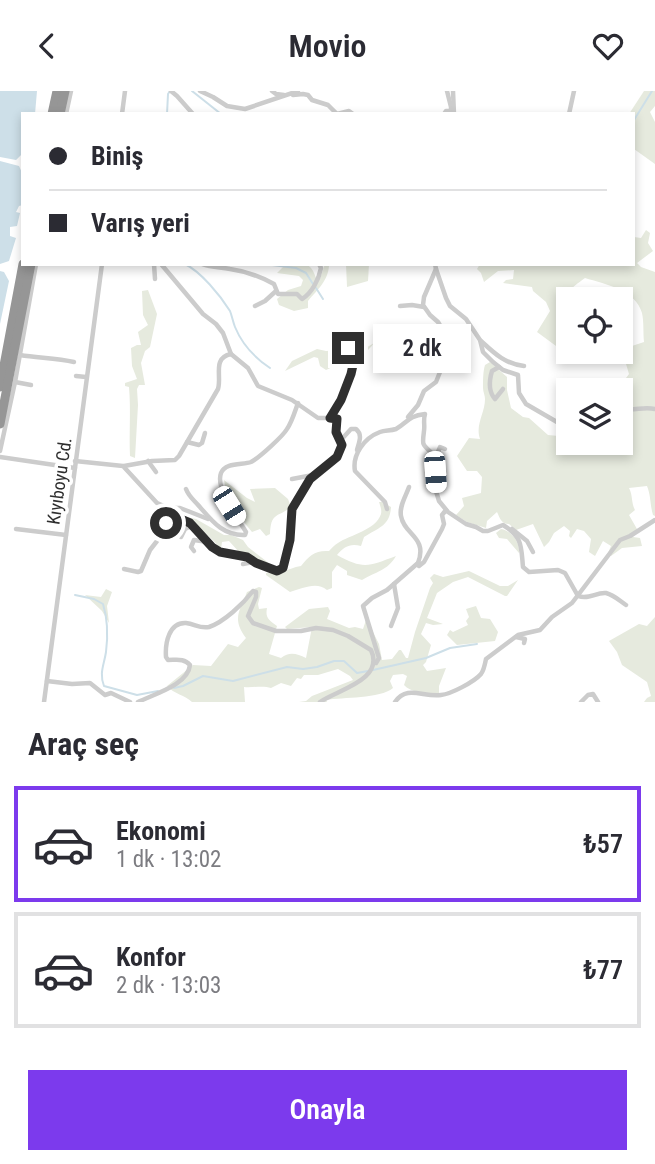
<!DOCTYPE html>
<html lang="tr">
<head>
<meta charset="utf-8">
<style>
  :root { --surface:#fff; --page:#f7f7f7; --text:#2b2b33; --muted:#7c7c81; --line:#e1e1e2; --accent:#7c3aed }
  body { margin:0; font-family:"Roboto Condensed",sans-serif; background:var(--page); color:var(--text); height:100vh; display:flex; flex-direction:column; font-size:26px; white-space:nowrap }
  * { box-sizing:border-box; margin:0 }
  p { font-size:23px; color:var(--muted) }
  .icon { flex:none; width:38px; height:38px; fill:none; stroke:currentColor; stroke-width:2; stroke-linecap:round; stroke-linejoin:round }
  .map { position:relative; height:611px; overflow:hidden }
  .drawer { display:flex; flex-direction:column; background:var(--surface); flex:1 }
  .drawer>* { flex:none }
  .banner { position:absolute; left:21px; top:21px; width:614px; height:154px; border-radius:0px; box-shadow:0 4px 10px #0003; display:grid; align-content:center; height:154px; padding:0 28px; background:var(--surface) }
  .fabs { position:absolute; left:556px; top:196px; display:grid; gap:14px }
  .fabs a { display:grid; place-items:center; width:77px; height:77px; border-radius:0px; background:var(--surface); box-shadow:0 4px 10px #0003; font-size:35px }
  .end { position:absolute; width:32px; height:32px; margin:-16px; border:9px solid #2f2f2f; background:#fff; box-shadow:0 0 0 4px #fff }
  .from { border-radius:50% }
  .bubble { position:absolute; height:49px; border-radius:0px; background:var(--surface); box-shadow:0 4px 10px #0003; font-size:23px; font-weight:600; line-height:49px; text-align:center }
  .car { position:absolute; width:21px; height:42px; margin:-21px -10px; border-radius:9px; box-shadow:0 0 5px 2px #0007; background:linear-gradient(#fff 24%,#345 0 40%,#fff 0 76%,#345 0 86%,#fff 0) }
  .banner b { display:flex; align-items:center; gap:24px; height:66px; font-size:26px }
  .banner b+b { border-top:2px solid var(--line) }
  .banner i { width:18px; height:18px; background:var(--text) }
  ul { padding:0; list-style:none }
  li { display:flex; align-items:center; gap:21px; height:116px; margin:0 14px 10px; padding:0 14px; border:4px solid var(--line); border-radius:0px }
  li div { flex:1 }
  li b { display:block; font-size:26px }
  li em { font-style:normal; font-weight:600 }
  li.active { border-color:var(--accent) }
  li>.icon { width:63px; height:63px; stroke-width:1.5 }
  h2 { padding:0 28px; font-size:32px; line-height:84px }
  .cta { display:flex; gap:14px; margin-top:auto; padding:14px 28px }
  .cta a { flex:1; height:80px; border-radius:0px; background:var(--accent); color:#fff; font-size:28px; font-weight:600; line-height:80px; text-align:center }
  header { display:flex; justify-content:space-between; align-items:center; height:91px; padding:0 28px; background:var(--surface); font-size:32px; font-weight:600 }
  .map>svg:first-child { display:block }
</style>
</head>
<body>
<header><svg class="icon" aria-label="back" viewBox="0 0 24 24"><path d="M15 5l-7 7 7 7"/></svg>Movio<svg class="icon" aria-label="heart" viewBox="0 0 24 24"><path d="M12 20l-8-8c-3-5 5-10 8-4 3-6 11-1 8 4z"/></svg></header>
<div class="map">
<svg width="655" height="611" viewBox="0 0 655 611">
  <rect width="100%" height="100%" fill="#fff"/>
  <g fill="#e6eade">
    <polygon points="644,0 655,0 655,15 650,21 655,31 655,73 634,58 634,23 629,23"/>
    <path d="M646,139l4,3 -2,10 5,8 -16,12 4,4 14,5v244l-2,-1c-3,-10 -2,-19 -6,-29l-18,2c4,7 2,15 6,22l-6,5 8,14 -4,8 7,1 2,8 -20,2 -11,8 -3,-3 3,-7 -8,-5 -8,15 -6,-4 2,-13 -7,-8 -7,-2 -6,9 -2,-2 1,-5 -6,-5 -10,7 -5,9 -5,5 -11,-23 -17,6 -7,-6c-8,0 -9,-6 -12,-12l-10,9 -1,7 -19,-6 -11,-7 8,-9 -2,-8 19,-5 1,-16 -5,-6h-10l-10,-15 12,-18 11,1c-5,-14 5,-26 5,-40 0,-4 -2,-7 -2,-11 0,-7 0,-17 2,-23l5,-3 17,15v13l4,18 12,9 6,1 19,17 21,2v6h52v-53h-26l25,-4 9,-12 -5,-17 8,-11 12,-4c-1,-9 0,-20 -2,-29 -6,-23 -37,-29 -57,-35 -18,13 -20,15 -19,38l3,2v34h8l-6,5 -34,-25 13,-21 -4,-9 -13,-11 -1,-4 -29,-4 3,-3 7,-1 1,-9 -16,1 -14,11 -3,-9 -4,-4 3,-5h154v-27l7,1z"/>
    <path d="M286,173c16,0 24,-4 30,14l4,1 5,-15h4c0,16 -11,25 -21,37v7l-14,3 -15,-6 -2,-6 11,-9 13,-4 2,-6 -4,-4 -22,-3z"/>
    <polygon points="346,173 369,173 368,190 347,196"/>
    <path d="M148,199l9,24 -7,33 -5,4 -4,12 4,22h-6l-2,4 1,16 -3,53 -5,-2c-1,-23 1,-46 -1,-69l-4,-1v-3l12,-4 -5,-13 -1,-18 6,-3h4l-3,-13 10,-7 -5,-10 -1,-24z"/>
    <path d="M374,252c-16,21 -26,17 -48,27l-6,-4 -2,-8 -4,-1 -29,14 7,-10 25,-12 9,2 16,-1 8,3 11,-2z"/>
    <path d="M224,389l23,18 8,4 -5,-13 25,-1 13,11 3,8c-14,11 -20,5 -21,27l-4,2 -6,-7 -8,3c-14,-17 -24,-29 -28,-52z"/>
    <path d="M379,411h3l9,5c-1,19 -13,21 -27,30l-3,9c-10,-3 -17,0 -24,9 27,15 32,11 59,1 -9,15 -19,15 -34,24l-15,-5v-4l-10,-6 -5,7v16l-5,2c-11,-9 -25,-1 -37,2l-24,-17v-2c5,-1 11,1 15,-1 7,-2 13,-5 20,-6 8,-10 14,-16 28,-15 3,-3 5,-6 9,-8 12,-8 38,-13 43,-29 1,-4 -1,-9 -2,-12z"/>
    <path d="M187,426l9,2 28,16h7l12,5 5,7 22,17 -3,1 -28,-13 -10,-11 -7,1 -1,7c-10,-12 -22,-21 -34,-32z"/>
    <path d="M501,438c11,2 19,13 18,24l-12,-14 -8,-1 -3,-5z"/>
    <path d="M469,480l31,15h8l10,-6 -11,16h-2l-37,-19 -15,5 -16,11 -10,25 16,6 -10,1 -7,-2 -5,11 10,11 -5,17 -3,3 4,6 19,-3 -7,18v7c-11,0 -27,1 -35,-8l3,-9 -4,-2 -10,1 -3,6 3,7c-13,11 -50,9 -67,12l1,2h-28l7,-1 6,-5 41,-16 -3,-4 -12,-7 -20,6h-14l-3,4 -4,-1 -6,8 -10,-3 -10,5c-8,-3 -18,0 -27,-1l1,15h-53c-7,-7 -18,-8 -25,-16l26,-21 18,1 17,-22 10,3 8,-9c-14,-19 -7,-26 1,-46l12,-5 3,1 -4,16 1,5 8,-1c-2,10 2,12 10,18l-8,28 12,4c9,-7 16,-4 25,0l6,-31 -25,2 -2,-2 24,-18 19,-2 2,4 -3,8 22,9 6,-1 8,2 3,-9 -4,-11 3,-1 7,22 7,14 3,16 10,-1 7,-9h2l5,8h2l7,-26 15,-44 3,-5 -3,-5 4,-4 9,3z"/>
    <polygon points="106,498 112,501 107,515 109,532 102,520 85,504 101,506"/>
    <polygon points="476,515 481,527 490,528 498,541 495,550 457,554 447,544 450,539 453,541 468,534 466,530 469,526 466,518"/>
    <polygon points="655,526 655,611 644,611 647,607 651,605 647,591 622,574 617,561 609,550 639,533 647,535"/>
  </g>
  <g fill="#cddfe8">
    <polygon points="0,0 37,0 35,23 23,23 23,62 16,69 0,66"/>
    <polygon points="0,70 19,75 23,84 23,114 19,115 16,121 20,122 17,135 10,136 10,145 16,147 9,170 0,173"/>
    <polygon points="0,180 4,181 9,190 0,233"/>
  </g>
  <g fill="none" stroke-linecap="round" stroke-linejoin="round">
    <g stroke="#cddfe8" stroke-width="2">
      <polyline points="192,0 221,23"/>
      <polyline points="167,23 168,3 170,0"/>
      <polyline points="634,29 652,0"/>
      <path d="M185,173c16,8 35,31 45,47 2,5 3,11 5,16 7,17 20,31 35,41"/>
      <polyline points="264,173 296,177 306,182 313,193"/>
      <polyline points="316,197 323,208"/>
      <path d="M75,504l19,4 9,5c5,16 5,32 3,48 -2,13 -7,21 -2,34l33,9 21,-4"/>
      <polyline points="373,579 426,567 450,557 477,553"/>
      <polyline points="174,597 183,595 203,585 233,590 287,576 303,578 317,576 334,570 344,570 357,582 368,580"/>
    </g>
    <g stroke="#ccc" stroke-width="4.5">
      <polyline points="171,0 177,5 193,23"/>
      <polyline points="200,0 213,6 227,15 245,18 298,0"/>
      <polyline points="272,0 276,3 284,4"/>
      <polyline points="447,0 451,16 451,23"/>
      <polyline points="453,0 454,23"/>
      <polyline points="293,4 303,3 308,4 312,9 328,14 337,23"/>
      <polyline points="66,23 71,0"/>
      <polyline points="122,23 125,0"/>
      <polyline points="337,23 349,20 353,23"/>
      <polyline points="444,23 446,20 449,20 449,23"/>
      <polyline points="569,23 574,0"/>
      <polyline points="154,173 155,188"/>
      <path d="M202,173c10,4 18,3 28,5 15,2 31,8 44,15l4,10h19l5,5c10,-6 17,-20 19,-31l-2,-4"/>
      <polyline points="436,178 446,207 450,215 466,228 480,249 483,261 493,271 503,279 518,284 519,302 526,313 569,338"/>
      <polyline points="255,215 265,210 276,200"/>
      <polyline points="400,215 412,214 424,216"/>
      <path d="M481,250c13,12 24,23 43,25"/>
      <path d="M20,264c18,3 36,3 54,7"/>
      <path d="M499,276l-7,4c-3,10 -4,20 3,28l8,-10"/>
      <polyline points="76,285 86,286"/>
      <polyline points="15,291 31,294"/>
      <path d="M621,320l3,-2c11,2 20,-3 31,0"/>
      <polyline points="408,326 418,314 424,300 436,291 448,261 444,241 438,231 430,224 423,214 424,206 436,178 435,173"/>
      <path d="M330,327l16,-29 9,-33c-4,-10 -13,-10 -22,-8"/>
      <path d="M341,349l10,-11h5c7,6 3,13 1,21"/>
      <polyline points="187,351 199,354 202,352 205,342"/>
      <polyline points="0,360 15,291 36,173"/>
      <polyline points="0,366 75,377"/>
      <polyline points="435,368 440,356 445,358"/>
      <path d="M75,370l48,5 34,37 9,4 17,13 7,3 22,24 9,5 26,5 9,6 21,8c19,-11 9,-44 15,-62 3,-7 16,-27 21,-32 13,-14 21,-12 29,-32l-6,-13 1,-13 -7,-1h-12l-26,-18 -34,-14 -10,-18 -17,-14 -8,-21 -7,-9 -13,-10 -42,-50"/>
      <polyline points="148,370 156,381"/>
      <path d="M124,375l28,-5 23,-1 4,-4 39,-67c4,-13 -6,-31 13,-35"/>
      <polyline points="292,388 313,384"/>
      <path d="M409,396c-3,9 -10,19 -8,29 3,19 27,21 17,47l1,3 5,-4 18,-33 2,-5 -2,-9 4,-5"/>
      <path d="M186,398c3,8 8,11 13,17 13,15 24,30 46,29l1,-3c-8,-13 -31,-43 -25,-59 4,-11 22,-8 30,-11 8,-4 32,-26 36,-33 5,-7 8,-18 11,-26"/>
      <polyline points="170,417 180,417 208,428"/>
      <path d="M387,418l-2,-7 -30,-31c-3,-16 9,-33 25,-39 5,-2 10,-1 16,-3 12,-7 12,-13 29,-15 -2,7 0,10 -1,17 -2,15 -2,13 10,24l2,36 3,10 9,11 18,12 10,3 7,4h5l15,-6c20,12 18,22 20,42l6,5 29,-2 7,3 13,23c11,4 18,-4 28,-3 8,2 14,8 20,12"/>
      <polyline points="16,438 66,444"/>
      <polyline points="512,438 527,450 533,461"/>
      <polyline points="181,446 185,438 189,436 195,437"/>
      <polyline points="194,460 191,456 194,449 208,451"/>
      <polyline points="243,473 253,471"/>
      <polyline points="124,478 138,481 141,480 150,459 157,450 162,435 166,432 182,429"/>
      <polyline points="391,535 398,517 394,493"/>
      <polyline points="516,546 525,548 524,552"/>
      <polyline points="374,571 376,572 379,567 363,515 372,507 387,499 418,472"/>
      <polyline points="47,590 72,593 90,592 105,604 111,602 130,611"/>
      <polyline points="44,611 102,173"/>
      <path d="M138,611c16,-8 50,-17 52,-37 -6,-7 -13,-5 -22,-5l-2,-3c-1,-14 3,-35 20,-34 9,1 14,6 23,4 15,-5 34,-23 44,-36l3,1v5l-8,19 5,7 23,8h25l15,-3 17,2 15,6 23,14c14,30 -34,40 -51,52"/>
      <path d="M395,611c12,-18 29,-4 46,-7 10,-1 33,-13 40,-21 3,-4 4,-10 5,-15l32,-24 22,-5 12,-13 20,-14 48,-63 10,-4 25,-16"/>
      <polyline points="581,611 588,604 593,603 598,611"/>
    </g>
    <g stroke="#969696" stroke-width="9">
      <polyline points="52,23 57,0"/>
      <polyline points="60,23 65,0"/>
      <polyline points="0,296 23,173"/>
      <polyline points="0,333 31,173"/>
    </g>
  </g>
  <g fill="none" stroke-linecap="round" stroke-linejoin="round">
    <polyline stroke="#2f2f2f" stroke-width="9" points="166,432 183,429 190,432 212,456 220,461 247,466 256,472 277,480 283,477 290,449 292,418 310,388 337,366 342,354 336,341 337,328 330,327 341,309 351,283 355,265 354,261 348,257"/>
  </g>
  <g text-anchor="middle" dominant-baseline="central" stroke-width="7" stroke-linejoin="round" paint-order="stroke">
    <g font-size="18" fill="#2f2f2f" stroke="#fff">
      <text transform="translate(59 390) rotate(-82)">Kıyıboyu Cd.</text>
    </g>
  </g>
</svg>
<div class="fabs">
<a><svg class="icon" aria-label="locate" viewBox="0 0 24 24"><circle cx="12" cy="12" r="6"/><path d="M12 2v4M12 18v4M2 12h4M18 12h4"/></svg></a>
<a><svg class="icon" aria-label="layers" viewBox="0 0 24 24"><path d="M12 4l9 5-9 5-9-5zM3 14l9 5 9-5"/></svg></a>
</div>
<i class="end from" style="left:166px;top:432px"></i>
<i class="end" style="left:348px;top:257px"></i>
<div class="bubble" style="left:373px;top:233px;width:98px">2 dk</div>
<i class="car" style="left:435px;top:381px;rotate:176deg"></i>
<i class="car" style="left:229px;top:415px;rotate:148deg"></i>
<div class="banner">
<b><i class="from"></i>Biniş</b>
<b><i></i>Varış yeri</b>
</div>
</div>
<section class="drawer">
<h2>Araç seç</h2>
<ul>
<li class="active"><svg class="icon" aria-label="car" viewBox="0 0 24 24"><path d="M5 17H2v-5l4-1 3-4h7l3 4 3 1v5h-3M9 17h6M6 11h13"/><circle cx="7" cy="17" r="2"/><circle cx="17" cy="17" r="2"/></svg><div><b>Ekonomi</b><p>1 dk · 13:02</p></div><em>₺57</em></li>
<li><svg class="icon" aria-label="car" viewBox="0 0 24 24"><path d="M5 17H2v-5l4-1 3-4h7l3 4 3 1v5h-3M9 17h6M6 11h13"/><circle cx="7" cy="17" r="2"/><circle cx="17" cy="17" r="2"/></svg><div><b>Konfor</b><p>2 dk · 13:03</p></div><em>₺77</em></li>
</ul>
<div class="cta"><a>Onayla</a></div>
</section>
</body>
</html>
